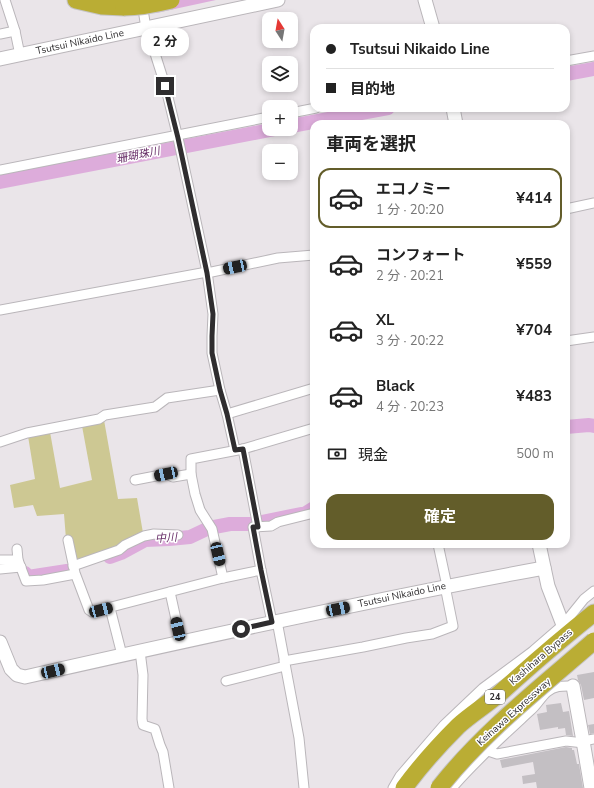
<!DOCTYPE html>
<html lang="ja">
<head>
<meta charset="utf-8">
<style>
  :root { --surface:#fff; --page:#f2f2f2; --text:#222; --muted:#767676; --line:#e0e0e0; --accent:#635d2a }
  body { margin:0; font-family:"Nunito Sans","Noto Sans JP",sans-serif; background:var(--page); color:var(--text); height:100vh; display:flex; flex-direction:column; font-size:15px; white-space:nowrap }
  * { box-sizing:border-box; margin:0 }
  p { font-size:13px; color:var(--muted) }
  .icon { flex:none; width:22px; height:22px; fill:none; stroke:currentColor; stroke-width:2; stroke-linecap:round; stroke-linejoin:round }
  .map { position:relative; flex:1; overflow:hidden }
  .drawer { position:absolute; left:310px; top:120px; width:260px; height:428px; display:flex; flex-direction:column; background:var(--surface); border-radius:12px; box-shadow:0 2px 6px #0003 }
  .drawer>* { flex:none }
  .guide { position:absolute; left:310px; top:24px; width:260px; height:88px; border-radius:12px; box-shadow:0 2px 6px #0003; display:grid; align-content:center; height:88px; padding:0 16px; background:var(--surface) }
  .needle { width:26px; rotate:349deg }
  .buttons { position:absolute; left:262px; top:12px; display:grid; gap:8px }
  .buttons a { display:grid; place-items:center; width:36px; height:36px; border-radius:8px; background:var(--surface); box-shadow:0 2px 6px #0003; font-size:20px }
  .end { position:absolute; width:18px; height:18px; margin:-9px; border:5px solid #2f2d2f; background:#fff; box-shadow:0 0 0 2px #fff }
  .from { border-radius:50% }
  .bubble { position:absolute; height:28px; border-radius:12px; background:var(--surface); box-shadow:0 2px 6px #0003; font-size:13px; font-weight:700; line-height:28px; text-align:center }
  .car { position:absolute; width:12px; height:24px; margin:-12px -6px; border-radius:5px; box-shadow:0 0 3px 1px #0007; background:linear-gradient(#222 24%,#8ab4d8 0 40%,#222 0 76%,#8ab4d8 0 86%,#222 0) }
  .guide b { display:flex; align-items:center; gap:14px; height:38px; font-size:15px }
  .guide b+b { border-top:1px solid var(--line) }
  .guide i { width:10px; height:10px; background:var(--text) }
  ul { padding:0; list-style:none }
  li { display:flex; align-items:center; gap:12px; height:60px; margin:0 8px 6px; padding:0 8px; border:2px solid transparent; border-radius:12px }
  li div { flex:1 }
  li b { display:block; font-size:15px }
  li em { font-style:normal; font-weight:700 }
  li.current { border-color:var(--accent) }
  li>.icon { width:36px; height:36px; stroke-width:1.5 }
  h2 { padding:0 16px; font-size:18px; line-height:48px }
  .pay { display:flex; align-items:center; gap:10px; height:44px; padding:0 16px; font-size:15px }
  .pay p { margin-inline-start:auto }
  .primary-button { display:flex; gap:8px; margin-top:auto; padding:8px 16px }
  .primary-button a { flex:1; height:46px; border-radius:12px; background:var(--accent); color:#fff; font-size:16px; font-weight:700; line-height:46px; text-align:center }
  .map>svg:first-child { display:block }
</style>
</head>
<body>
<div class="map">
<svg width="594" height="788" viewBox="0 0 594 788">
  <rect width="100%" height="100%" fill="#eae5e9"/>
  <polygon fill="#cdc893" points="104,420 118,499 137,498 143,533 111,549 76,561 66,539 64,514 37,516 33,505 14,508 10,485 35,479 28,436 50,432 60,488 92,480 82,426"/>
  <polygon fill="#ddacdb" points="149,0 216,0 156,13 150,8"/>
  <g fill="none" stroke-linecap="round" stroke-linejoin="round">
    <g stroke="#ddacdb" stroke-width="14">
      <polyline points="566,74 594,69"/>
      <polyline points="291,126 388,108"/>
      <polyline points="0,182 275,129"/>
      <polyline points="566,427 589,425 594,426"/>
      <polyline points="110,557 121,553 145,540 169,539 190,537 209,528 230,524 252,524 306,513 314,508"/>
      <polyline points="25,573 28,577 67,571"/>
    </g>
  </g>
  <g fill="#c3bfc3">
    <polygon points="594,672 594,698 584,700 581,685 578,680 577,675"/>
    <polygon points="561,703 563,712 569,711 573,736 566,735 565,728 558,729 558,727 540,730 537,714 547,712 546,705"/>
    <polygon points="594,724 594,733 590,734 588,725"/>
    <polygon points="566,747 572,748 572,750 574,750 577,764 579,764 583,788 537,788 536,782 523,784 522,776 535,774 533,762 502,768 500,760"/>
  </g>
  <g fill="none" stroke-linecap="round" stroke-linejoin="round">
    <defs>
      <g id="street">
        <polyline points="5,0 15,31 20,55"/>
        <polyline points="142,3 145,22 165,85 178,138 207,272 213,314 212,336 212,353 220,390 227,414 235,450"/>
        <polyline points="0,34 15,31"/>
        <polyline points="566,61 594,56"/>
        <polyline points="291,113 316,108"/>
        <polyline points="0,170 269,117"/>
        <polyline points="566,209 594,203"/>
        <polyline points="207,273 278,258 314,255"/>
        <polyline points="0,310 207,272"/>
        <polyline points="566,341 594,337"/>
        <polyline points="227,414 314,388"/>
        <polyline points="0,442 27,433 99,419 105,415 155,407 167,398 220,390"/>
        <polyline points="243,449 258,527"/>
        <polyline points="135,480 166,474 173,477 191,474"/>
        <polyline points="68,540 75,573 89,610 92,612 223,578 261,570"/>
        <polyline points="438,544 447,586"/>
        <polyline points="17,549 18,560 26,581 43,580 75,574"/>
        <polyline points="0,560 18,560"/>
        <polyline points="73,566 119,550 125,545 144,536 154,534 178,535"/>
        <polyline points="0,569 21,567"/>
        <polyline points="223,578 212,529 200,510 195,494 191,474 191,459 243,449 314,428"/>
        <polyline points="170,592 181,642"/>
        <polyline points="110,608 122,655"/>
        <polyline points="277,621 299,738 304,788"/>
        <polyline points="272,622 261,570 253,527 271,526 278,522 310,514"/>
        <polyline points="140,651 143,675 142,719 143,725 155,729 160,745 163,752 169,788"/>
        <polyline points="284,661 363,647 406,638 432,634 453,626 445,586"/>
        <polyline points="226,681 285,666"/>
        <polyline points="583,741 594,739"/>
        <polyline points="488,751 497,754 566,741 584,743"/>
        <polyline points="393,788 400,776 444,725 483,688 533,651 563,625 584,599 594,591"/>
        <path d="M452,788c24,-28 52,-53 79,-78 6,-5 10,-13 16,-18 9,-7 16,-6 26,-6"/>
      </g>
      <g id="secondary">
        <polyline points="425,0 433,28"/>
        <polyline points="0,59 278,0"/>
        <polyline points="453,108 456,124"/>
        <polyline points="539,544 548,586 563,625"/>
        <path d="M0,642l11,27 6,6 8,2c172,-39 345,-77 519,-109"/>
        <polyline points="573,686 583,741 591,788"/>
      </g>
      <g id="highway">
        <polyline points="76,0 102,6 124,7"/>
        <path d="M404,788c16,-22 35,-43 54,-62 12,-11 28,-21 41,-32 31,-28 62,-55 95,-81"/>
      </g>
    </defs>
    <use href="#street" stroke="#bab6ba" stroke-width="11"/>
    <use href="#secondary" stroke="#bab6ba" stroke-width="15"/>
    <use href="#highway" stroke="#c5c4c5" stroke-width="19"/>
    <use href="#street" stroke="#fff" stroke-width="9"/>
    <use href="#secondary" stroke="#fff" stroke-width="13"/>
    <use href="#highway" stroke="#baad34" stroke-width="17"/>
    <defs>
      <g id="highway-bridge">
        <path d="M124,7c16,0 31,-3 47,-7"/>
        <path d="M439,788c44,-56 102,-101 155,-147"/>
      </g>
    </defs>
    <use href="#highway-bridge" stroke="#c5c4c5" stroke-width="19" stroke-linecap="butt"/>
    <use href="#highway-bridge" stroke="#baad34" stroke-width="17"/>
  </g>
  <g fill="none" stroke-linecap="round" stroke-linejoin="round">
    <polyline stroke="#2f2d2f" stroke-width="5" points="165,86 178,138 207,273 213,314 212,336 212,353 220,390 227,414 235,450 243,449 258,527 253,527 261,570 272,622 241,629"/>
  </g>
  <g text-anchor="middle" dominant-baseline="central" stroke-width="3" stroke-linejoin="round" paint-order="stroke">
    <rect fill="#fff" stroke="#6d6c6d" stroke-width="1" x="485" y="690" width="20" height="14" rx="3"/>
    <g font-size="9" font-weight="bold" fill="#2f2d2f">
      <text x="495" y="697">24</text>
    </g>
    <g font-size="10" fill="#2f2d2f" stroke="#fff">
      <text transform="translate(80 42) rotate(-12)">Tsutsui Nikaido Line</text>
      <text transform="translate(402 595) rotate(-12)">Tsutsui Nikaido Line</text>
      <text transform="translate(541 657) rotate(-41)">Kashihara Bypass</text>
      <text transform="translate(514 712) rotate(-42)">Keinawa Expressway</text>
    </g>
    <g font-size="11" font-style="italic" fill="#652b65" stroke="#fff">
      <text transform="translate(138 155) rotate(-11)">珊瑚珠川</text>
      <text transform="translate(166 538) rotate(-4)">中川</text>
    </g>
  </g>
</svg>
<div class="buttons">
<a><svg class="needle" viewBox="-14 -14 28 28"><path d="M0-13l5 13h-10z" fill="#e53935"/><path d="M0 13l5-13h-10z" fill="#767676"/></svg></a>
<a><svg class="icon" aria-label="layers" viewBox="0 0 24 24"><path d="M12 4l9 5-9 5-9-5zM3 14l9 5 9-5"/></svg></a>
<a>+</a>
<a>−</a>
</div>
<i class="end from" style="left:241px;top:629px"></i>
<i class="end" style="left:165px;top:86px"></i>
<div class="bubble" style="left:141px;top:28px;width:48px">2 分</div>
<i class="car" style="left:235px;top:267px;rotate:258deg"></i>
<i class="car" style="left:166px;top:474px;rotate:258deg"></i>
<i class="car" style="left:218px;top:554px;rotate:167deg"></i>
<i class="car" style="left:338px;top:609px;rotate:78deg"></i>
<i class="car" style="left:101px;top:610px;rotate:75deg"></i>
<i class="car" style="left:178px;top:629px;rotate:347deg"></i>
<i class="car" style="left:53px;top:671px;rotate:77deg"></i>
<div class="guide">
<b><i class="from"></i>Tsutsui Nikaido Line</b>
<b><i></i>目的地</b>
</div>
<section class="drawer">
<h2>車両を選択</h2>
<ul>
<li class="current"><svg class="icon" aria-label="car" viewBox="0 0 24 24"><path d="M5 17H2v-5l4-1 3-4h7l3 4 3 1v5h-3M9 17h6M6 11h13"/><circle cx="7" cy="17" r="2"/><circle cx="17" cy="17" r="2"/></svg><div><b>エコノミー</b><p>1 分 · 20:20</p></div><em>¥414</em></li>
<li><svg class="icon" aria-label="car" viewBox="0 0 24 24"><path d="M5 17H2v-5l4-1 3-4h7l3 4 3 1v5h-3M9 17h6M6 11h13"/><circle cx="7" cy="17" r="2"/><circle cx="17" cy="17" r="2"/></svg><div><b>コンフォート</b><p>2 分 · 20:21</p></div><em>¥559</em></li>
<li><svg class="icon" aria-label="car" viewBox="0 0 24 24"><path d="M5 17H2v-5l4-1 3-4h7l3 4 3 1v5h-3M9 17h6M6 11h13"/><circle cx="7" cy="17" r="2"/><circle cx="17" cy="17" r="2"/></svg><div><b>XL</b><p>3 分 · 20:22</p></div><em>¥704</em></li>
<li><svg class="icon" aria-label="car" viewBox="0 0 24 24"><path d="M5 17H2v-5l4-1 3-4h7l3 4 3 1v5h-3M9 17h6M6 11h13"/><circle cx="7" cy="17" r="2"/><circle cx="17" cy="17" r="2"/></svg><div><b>Black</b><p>4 分 · 20:23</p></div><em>¥483</em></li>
</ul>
<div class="pay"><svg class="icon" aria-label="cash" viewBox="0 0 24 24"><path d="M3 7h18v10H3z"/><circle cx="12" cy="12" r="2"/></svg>現金<p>500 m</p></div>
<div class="primary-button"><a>確定</a></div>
</section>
</div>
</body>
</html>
